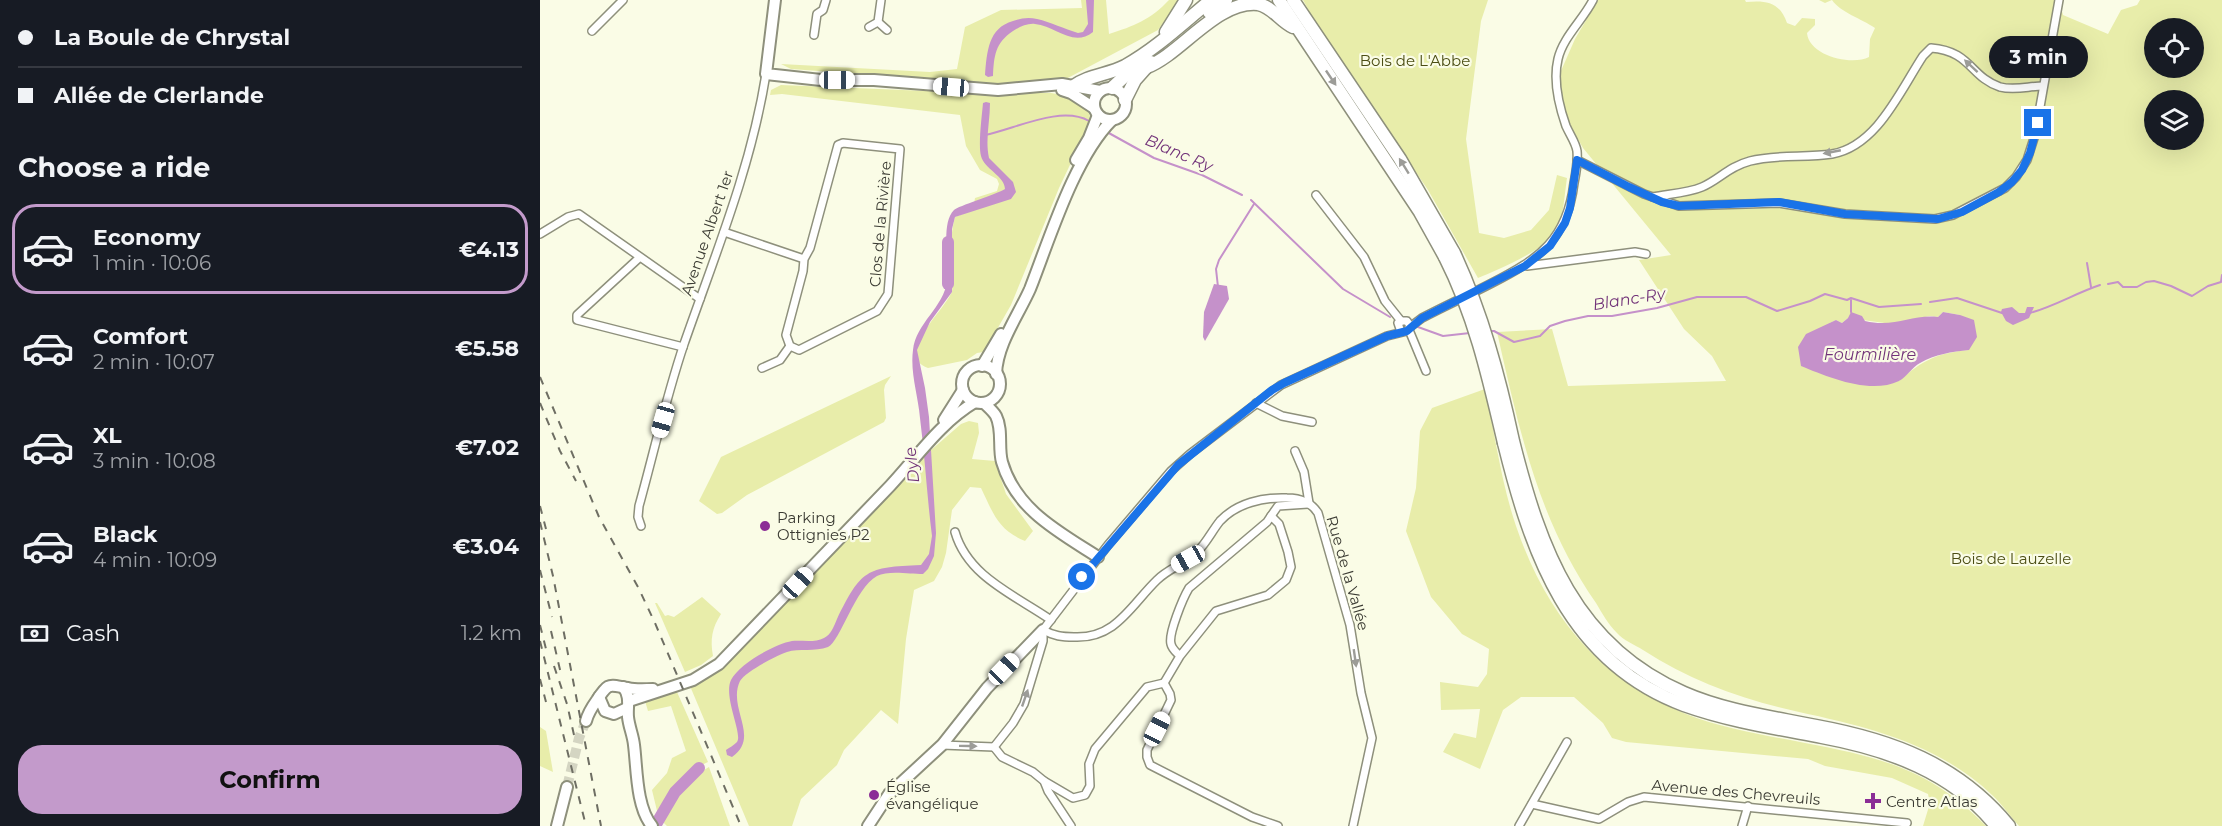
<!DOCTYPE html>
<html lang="en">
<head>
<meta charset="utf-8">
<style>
  :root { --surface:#171b24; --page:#242831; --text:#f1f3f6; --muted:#9ea1a6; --line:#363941; --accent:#c39acb }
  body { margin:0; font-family:Montserrat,sans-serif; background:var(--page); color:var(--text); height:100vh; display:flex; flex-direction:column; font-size:22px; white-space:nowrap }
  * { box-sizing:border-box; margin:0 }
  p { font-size:20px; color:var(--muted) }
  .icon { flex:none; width:33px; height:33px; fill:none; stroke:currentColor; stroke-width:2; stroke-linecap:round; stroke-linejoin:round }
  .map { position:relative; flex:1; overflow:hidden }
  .side { display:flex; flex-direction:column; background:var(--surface); width:540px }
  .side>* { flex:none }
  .banner { display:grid; align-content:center; height:132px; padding:0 18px; background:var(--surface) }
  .tools { position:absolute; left:1604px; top:18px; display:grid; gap:12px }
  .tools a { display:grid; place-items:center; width:60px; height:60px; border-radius:50%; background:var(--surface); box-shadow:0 6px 24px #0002; font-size:30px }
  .end { position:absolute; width:27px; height:27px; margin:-14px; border:8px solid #1a73e8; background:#fff; box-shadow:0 0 0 3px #fff }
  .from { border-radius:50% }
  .bubble { position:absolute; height:42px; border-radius:21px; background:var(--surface); box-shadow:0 6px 24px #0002; font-size:20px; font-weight:700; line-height:42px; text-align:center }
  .car { position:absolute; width:18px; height:36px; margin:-18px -9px; border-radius:8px; box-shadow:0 0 4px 2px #0007; background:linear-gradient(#fff 24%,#345 0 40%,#fff 0 76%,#345 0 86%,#fff 0) }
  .banner b { display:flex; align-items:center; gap:21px; height:57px; font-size:22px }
  .banner b+b { border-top:2px solid var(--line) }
  .banner i { width:15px; height:15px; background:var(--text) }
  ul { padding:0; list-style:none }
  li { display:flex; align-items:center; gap:18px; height:90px; margin:0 12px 9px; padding:0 6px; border:3px solid transparent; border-radius:24px }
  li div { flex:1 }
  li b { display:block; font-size:22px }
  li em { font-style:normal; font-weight:700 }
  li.selected { border-color:var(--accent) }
  li>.icon { width:54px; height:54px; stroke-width:1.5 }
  h2 { padding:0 18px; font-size:27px; line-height:72px }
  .pay { display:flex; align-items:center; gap:15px; height:66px; padding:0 18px; font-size:22px }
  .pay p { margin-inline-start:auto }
  .action { display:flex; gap:12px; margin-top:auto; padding:12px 18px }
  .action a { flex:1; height:69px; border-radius:24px; background:var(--accent); color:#111; font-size:24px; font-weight:700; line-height:69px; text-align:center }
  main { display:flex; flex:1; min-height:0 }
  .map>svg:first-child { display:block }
</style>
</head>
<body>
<main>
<section class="side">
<div class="banner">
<b><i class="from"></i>La Boule de Chrystal</b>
<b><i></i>Allée de Clerlande</b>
</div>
<h2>Choose a ride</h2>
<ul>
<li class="selected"><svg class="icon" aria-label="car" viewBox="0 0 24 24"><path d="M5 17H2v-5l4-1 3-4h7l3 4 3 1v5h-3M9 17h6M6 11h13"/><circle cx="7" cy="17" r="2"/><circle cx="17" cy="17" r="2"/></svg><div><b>Economy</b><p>1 min · 10:06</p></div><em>€4.13</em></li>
<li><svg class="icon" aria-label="car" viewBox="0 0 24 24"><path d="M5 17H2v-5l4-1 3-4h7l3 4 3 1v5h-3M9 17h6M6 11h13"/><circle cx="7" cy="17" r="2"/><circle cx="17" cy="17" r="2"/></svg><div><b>Comfort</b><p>2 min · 10:07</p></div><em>€5.58</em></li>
<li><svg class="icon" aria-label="car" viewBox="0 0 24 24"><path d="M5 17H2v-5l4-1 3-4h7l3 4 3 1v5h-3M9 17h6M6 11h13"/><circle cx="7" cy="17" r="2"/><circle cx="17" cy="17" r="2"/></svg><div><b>XL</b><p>3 min · 10:08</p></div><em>€7.02</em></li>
<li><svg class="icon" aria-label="car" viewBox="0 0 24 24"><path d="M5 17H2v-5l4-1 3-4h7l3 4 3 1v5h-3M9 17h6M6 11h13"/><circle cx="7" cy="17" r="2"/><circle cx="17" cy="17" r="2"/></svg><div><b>Black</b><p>4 min · 10:09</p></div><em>€3.04</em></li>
</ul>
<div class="pay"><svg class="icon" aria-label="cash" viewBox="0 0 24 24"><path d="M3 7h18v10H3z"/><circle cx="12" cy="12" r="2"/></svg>Cash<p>1.2 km</p></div>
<div class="action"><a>Confirm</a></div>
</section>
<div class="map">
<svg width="1682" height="826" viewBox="0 0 1682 826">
  <rect width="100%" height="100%" fill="#fafce6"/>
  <g fill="#e8edaa" fill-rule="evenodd">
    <path d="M541,0h25l3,34c25,-8 41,-14 60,-34h11l-22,30 -94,50 -65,4 -208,-15 -10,-5 149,8 27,-3 8,-42 36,-17 81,-2z"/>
    <path d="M763,0h185l-7,21 -15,118 13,94 25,5 27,-8 18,-20 8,-35 10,3c-2,13 -4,41 -9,52 -9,18 -62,41 -80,48l-50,-88 -109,-161z"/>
    <path d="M1058,0h147l1,2c20,-2 34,0 41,21l8,3 7,-8 13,1v6l-8,8c2,23 45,33 62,24l1,-18 5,-11c-13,-9 -35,-16 -43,-28l-7,3 -6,-3h240l4,15 45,19 13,-24 16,-5 3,-5h82v826h-203c-9,-10 -17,-22 -27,-31 -53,-51 -124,-68 -193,-83 -55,-12 -109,-31 -156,-62 -8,-5 -20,-10 -26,-17 -9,-9 -15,-20 -21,-30 -58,-83 -77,-174 -99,-271l55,-3 16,57 158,-5 -14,-25 -28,-27 -45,-69 32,-5 -88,-107 -18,-32 -8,-36 18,-41zM1614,28h39v40h-39zM1614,100h39v40h-39zM1403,312l17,3 9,35c-32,3 -46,10 -70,31l-69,-58 6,-3 6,3 6,-5 44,6 38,-8 8,1z"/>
    <path d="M241,85l195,8h75l17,3 18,11 4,9 -3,13 -28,59 -48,117 -27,47 -7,1 -10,7 -39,8c-36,-13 20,-61 24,-77 1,-5 -1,-13 -1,-19 0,-18 -1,-37 4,-55l18,-7 2,-12 22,-7 2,-7 -2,-5 -17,-9 -14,-24 -6,-31 -178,-21 -12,1 1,-5z"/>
    <polygon points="351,376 345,385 344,390 346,418 344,422 207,495 182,513 177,514 159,501 181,457"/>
    <path d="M945,389c10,45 16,93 31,137 30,88 82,153 170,188 38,15 79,21 119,29 74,14 126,26 181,83h-63l7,-23 -2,-9 -36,-16 -67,-12 -17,-7 -182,-17 -14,-4 -9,-15 -29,-26h-53l-18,13 -23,59 -37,-17 11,-19 22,5 4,-29 -39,1 -1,-28 38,5 9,-13 2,-25 -27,-15 -31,-37 -25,-66 10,-43 4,-57 12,-23z"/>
    <path d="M429,421l9,2 1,10 -7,26 23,2 11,33 27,37 -8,10c-27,-11 -32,-28 -44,-53l-11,-1 -18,23 -6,43 -4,14 -8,14 -20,9 -8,49 -8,85 -17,-14 -37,40 -7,15 -36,34 -9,27h-43l-59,-140 18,-9 13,-11 201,-208 39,-34z"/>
    <path d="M162,597l19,17c-9,14 -11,25 -8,42l-12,9 -16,7 -30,-69h2l8,13 3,-1 6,2z"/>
    <path d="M137,692l31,70c-23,10 -37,33 -50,53l-6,-25 15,-17 5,-15 14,-7 -15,-45 -23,5 -3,-10z"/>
    <polygon points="0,727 6,731 13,772 0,766"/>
    <path d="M169,767l21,59h-63l-5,-5c13,-22 24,-41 47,-54z"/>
  </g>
  <g fill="#c591ca">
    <path d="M546,0h8l-1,32c-20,16 -37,-6 -58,-8 -7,-1 -16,3 -22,7 -18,12 -19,25 -20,45l-5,1 -3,-2c2,-23 3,-47 28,-54 8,-3 16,-4 24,-2 14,3 27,10 41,14l5,-1 5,-8z"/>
    <path d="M446,102l4,1c0,19 -5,37 -1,55l24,24 3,10 -5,7 -56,18 -3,12v63l-22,30 -13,28 8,38 4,29 7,116 -2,23 -6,13 -5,5c-13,0 -35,-4 -46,2 -22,12 -37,66 -49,71 -13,5 -29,1 -41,5 -10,3 -42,20 -47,29 -13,27 21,56 -8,76l-5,-2 -1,-5c3,-2 8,-5 11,-8 6,-8 -14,-45 -6,-62 8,-16 44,-36 61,-39 10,-1 23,2 32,-3 7,-3 10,-12 13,-19 24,-49 29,-52 84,-54l8,-11 3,-18c-5,-39 -7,-79 -12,-118 -2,-23 -10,-45 -7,-68 3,-27 31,-43 34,-69 3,-19 -7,-57 7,-71 4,-4 41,-15 51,-21 0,-13 -21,-20 -24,-33 -3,-11 1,-41 2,-53z"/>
    <polygon points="674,284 687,286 689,299 665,341 663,337 664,312"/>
    <polygon points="1472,307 1479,313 1485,313 1487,307 1494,307 1489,318 1473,325 1466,321 1461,312 1462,309"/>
    <path d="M1311,312l11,4 3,5c30,7 47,-7 73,-4l5,-5 17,3 14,5 3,17 -8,13c-17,2 -34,4 -49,13 -8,4 -13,14 -21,18 -29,14 -71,-4 -98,-15l-3,-19 8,-13 30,-14 6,3 6,-5z"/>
  </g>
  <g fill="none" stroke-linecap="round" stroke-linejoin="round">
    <g stroke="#c591ca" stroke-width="2">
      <polyline points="567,132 614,158 662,175 702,195"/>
      <path d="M445,135c30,-6 76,-30 104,-14"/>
      <polyline points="711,200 803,289 850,317"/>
      <polyline points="1547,263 1551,287"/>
      <polyline points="1568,284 1578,282 1583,287 1597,287 1606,282 1614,281 1631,286 1652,296 1668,286 1681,282 1682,275"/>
      <polyline points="678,287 676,269 679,260 714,204"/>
      <polyline points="1311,300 1311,312"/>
      <polyline points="1390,302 1417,298 1462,313"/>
      <path d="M1490,313c25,-7 46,-20 70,-28"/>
      <polyline points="878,327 903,336 930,333"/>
      <polyline points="948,331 954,331 974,342 1000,336 1010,326 1025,321 1048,316 1072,316 1117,308 1157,297 1206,297 1237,311 1270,301 1285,294 1307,300 1311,298 1339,307 1381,304"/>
    </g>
    <g stroke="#c591ca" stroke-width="12">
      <polyline points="408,284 408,242"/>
      <polyline points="115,826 135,792 159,768"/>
    </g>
    <polyline stroke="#d4d5c2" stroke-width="10" stroke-dasharray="10 5" stroke-linecap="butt" points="27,787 39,738 46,721"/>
    <defs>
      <g id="street">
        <polyline points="338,22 347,30"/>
        <polyline points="329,27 338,22 341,0"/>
        <polyline points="52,31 83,0"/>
        <polyline points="274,35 277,14 283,10 286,0"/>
        <polyline points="1037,160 1104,194 1139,206 1239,203 1305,214 1395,219 1413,215 1465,188 1476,177 1487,160 1495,135 1519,0"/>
        <polyline points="776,195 824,257 845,301 861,321"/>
        <path d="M1113,197c15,-3 35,-4 49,-10 18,-8 26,-20 48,-26 26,-7 55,-3 82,-7 45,-8 68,-63 91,-98l8,-8c40,3 39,29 69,39 15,4 29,-1 43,-1"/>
        <polyline points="184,232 264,259 263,271 246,335 250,346 259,350 337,311 348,294 360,149 303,143 298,145 270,248 264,259"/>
        <polyline points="0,234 28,217 39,214 160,299"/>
        <polyline points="99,258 37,315 37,320 143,347"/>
        <polyline points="987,266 1095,252 1106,254"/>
        <path d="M870,327l12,-9c23,-12 47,-23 70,-35 47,-24 75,-43 82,-100 2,-10 4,-21 3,-32 -1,-8 -7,-16 -11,-25 -7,-20 -13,-46 -8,-67 5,-22 25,-39 35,-59"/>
        <polyline points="869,330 886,371"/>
        <polyline points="222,368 240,360 250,346"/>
        <polyline points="716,403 742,416 772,422"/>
        <polyline points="755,451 764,472 769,503"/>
        <polyline points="731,516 738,506 768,504"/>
        <path d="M101,526l-3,-9 1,-11c15,-54 27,-109 45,-162 31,-89 67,-176 82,-270"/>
        <path d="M415,532c13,45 60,63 96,88"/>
        <path d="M503,630c11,6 19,7 31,7 42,2 57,-32 83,-57 12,-12 30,-17 41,-29 9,-9 14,-20 22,-30 17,-18 43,-24 67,-23 13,0 24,4 31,15l32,112 11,68 11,45 -19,88"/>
        <path d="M624,683l16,-27c-4,-4 -8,-7 -9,-12 -3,-10 12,-46 18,-56l78,-66 4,-6 8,8 9,28 3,15 -5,13 -18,15 -52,16 -36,45"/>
        <polyline points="402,745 454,747"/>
        <polyline points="454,747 473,723 484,704 503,641 503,630 568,545 631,471 650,454 741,385 847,336 867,331 870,326 867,321 862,321 858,323 861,332"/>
        <polyline points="454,747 462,757 493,772 504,781 508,791 531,826"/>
        <polyline points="504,781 533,798 545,795 550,786 549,764 555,749 607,687 624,683 630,694 631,700 607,750 607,757 610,765 712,817 738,826"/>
        <polyline points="992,804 1059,819 1088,802 1104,797 1367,823"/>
        <polyline points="979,826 1027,742"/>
        <polyline points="1202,826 1208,806"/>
      </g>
      <g id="secondary">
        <polyline points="235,0 226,74 281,80 334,80 458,90 522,84 560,91"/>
        <circle cx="570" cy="104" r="16"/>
        <polyline points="522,90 531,93 554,108"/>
        <polyline points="536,160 549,138 558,115"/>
        <circle cx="441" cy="384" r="19"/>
        <polyline points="442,366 461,334"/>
        <path d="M456,374c1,-30 22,-58 34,-85 20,-51 44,-131 82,-169"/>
        <path d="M444,403c4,4 9,8 12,13 7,14 2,32 6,46 14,48 57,70 96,95"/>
        <polyline points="404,420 423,390"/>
        <path d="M83,687c8,10 4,19 5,30 1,10 5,18 6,28 3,23 2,62 18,81"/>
        <polyline points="59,697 65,711 74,714 87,708"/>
        <path d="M89,701l64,-21 26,-16c57,-59 114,-119 171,-178 27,-29 51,-64 85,-84"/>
        <path d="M46,721c2,-8 6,-14 11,-21 12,-18 11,-15 31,-12 8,2 17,1 25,1"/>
        <polyline points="17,826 27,787"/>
        <polyline points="328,826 349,794 402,745 447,688 503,630"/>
      </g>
      <g id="highway">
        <polyline points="739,0 880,212 905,257"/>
        <polyline points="753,0 860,159 914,253"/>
        <polyline points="669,12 686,0"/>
        <polyline points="626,32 646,0"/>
        <path d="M607,67c34,-13 70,-67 111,-63 15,3 22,17 35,23"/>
        <path d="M532,87c16,-12 36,-12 53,-21 32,-18 58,-43 86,-66"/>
        <polyline points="572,88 601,61"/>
        <polyline points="585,100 595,80 611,62"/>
        <path d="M973,441c27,108 62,205 171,252 41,18 88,24 132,33 76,14 142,38 193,100"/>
        <path d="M964,443c27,109 64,219 180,262 45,16 91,23 138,32 65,12 131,35 174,89"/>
      </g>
    </defs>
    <use href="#street" stroke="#8e907c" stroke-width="10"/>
    <use href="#secondary" stroke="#8e907c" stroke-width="14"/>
    <use href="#highway" stroke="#8e907c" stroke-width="15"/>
    <use href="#street" stroke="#fff" stroke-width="7"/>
    <use href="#secondary" stroke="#fff" stroke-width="10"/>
    <use href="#highway" stroke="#fff" stroke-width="12"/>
    <g stroke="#6e6e63" stroke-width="2" stroke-dasharray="8 8" stroke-linecap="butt">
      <polyline points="0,377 59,517 98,587 115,623 201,826"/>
      <polyline points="0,403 20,451 36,481"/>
      <polyline points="0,506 6,529"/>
      <polyline points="0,522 13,576 61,826"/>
      <polyline points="0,570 12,617"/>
      <polyline points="0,625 6,649"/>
      <polyline points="11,631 21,674"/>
      <polyline points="0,641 46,826"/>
      <polyline points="14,666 27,704 34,735"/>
      <polyline points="0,679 6,702"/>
    </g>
    <defs>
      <g id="highway-bridge">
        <path d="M914,253c28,60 45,123 59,188"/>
        <path d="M905,257c30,59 44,122 59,186"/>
      </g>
    </defs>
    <use href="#highway-bridge" stroke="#8e907c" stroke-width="15" stroke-linecap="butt"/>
    <use href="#highway-bridge" stroke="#fff" stroke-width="12"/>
  </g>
  <defs><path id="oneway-solid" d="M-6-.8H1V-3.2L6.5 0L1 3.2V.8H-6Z" transform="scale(1.5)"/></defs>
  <g fill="#9c9c98">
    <use href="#oneway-solid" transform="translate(1431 66) rotate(-137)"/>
    <use href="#oneway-solid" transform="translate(791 78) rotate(56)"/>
    <use href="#oneway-solid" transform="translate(1292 152) rotate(169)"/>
    <use href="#oneway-solid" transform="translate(864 166) rotate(-122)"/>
    <use href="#oneway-solid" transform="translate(815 658) rotate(82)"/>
    <use href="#oneway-solid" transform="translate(485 698) rotate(-71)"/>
    <use href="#oneway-solid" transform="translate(428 746) rotate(1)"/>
  </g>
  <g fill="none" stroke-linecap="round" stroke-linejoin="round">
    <polyline stroke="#1a73e8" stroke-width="8" points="542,577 638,465 732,390 744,383 847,336 867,331 882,318 985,266 1010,246 1025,223 1030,208 1037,160 1089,187 1122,202 1139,206 1239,202 1305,214 1398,219 1422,212 1459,192 1472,182 1482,170 1490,153 1498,123"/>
  </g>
  <g fill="#8b2d96" stroke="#fafce6" stroke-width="2">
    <circle cx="225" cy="526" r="6"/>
    <circle cx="334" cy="795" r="6"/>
    <path d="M1330 792h6v6h6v6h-6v6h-6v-6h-6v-6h6z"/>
  </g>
  <g text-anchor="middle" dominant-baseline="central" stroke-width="4.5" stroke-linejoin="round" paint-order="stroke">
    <g font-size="15" fill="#4c4e14" stroke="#fafce6">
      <text x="875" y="60">Bois de L'Abbe</text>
      <text x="1471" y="558">Bois de Lauzelle</text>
    </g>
    <g font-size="15" fill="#3a3a32" stroke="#fafce6">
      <text transform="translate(340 224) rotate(-85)">Clos de la Rivière</text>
      <text transform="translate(167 233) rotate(-71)">Avenue Albert 1er</text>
      <text transform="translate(808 573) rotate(74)">Rue de la Vallée</text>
      <text transform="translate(1196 792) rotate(5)">Avenue des Chevreuils</text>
    </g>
    <g font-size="15" fill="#3a3a32" stroke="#fafce6" text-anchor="start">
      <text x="237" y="517">Parking<tspan x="237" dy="17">Ottignies P2</tspan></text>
      <text x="346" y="786">Église<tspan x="346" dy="17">évangélique</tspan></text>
      <text x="1346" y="801">Centre Atlas</text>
    </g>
    <g font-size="16" font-style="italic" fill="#723379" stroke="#fafce6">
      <text transform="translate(639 153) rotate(23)">Blanc Ry</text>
      <text transform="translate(1089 299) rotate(-9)">Blanc-Ry</text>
      <text x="1330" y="354">Fourmilière</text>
      <text transform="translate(372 465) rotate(-96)">Dyle</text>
    </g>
  </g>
</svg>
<div class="tools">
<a><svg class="icon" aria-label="locate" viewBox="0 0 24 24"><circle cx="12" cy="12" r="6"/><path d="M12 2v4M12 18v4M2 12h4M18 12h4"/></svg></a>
<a><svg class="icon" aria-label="layers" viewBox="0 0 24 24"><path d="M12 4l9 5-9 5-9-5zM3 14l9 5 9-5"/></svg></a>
</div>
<i class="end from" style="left:542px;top:577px"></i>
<i class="end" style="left:1498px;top:123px"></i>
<div class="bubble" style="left:1449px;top:36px;width:99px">3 min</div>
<i class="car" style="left:297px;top:80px;rotate:90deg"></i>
<i class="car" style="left:411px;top:87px;rotate:275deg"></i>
<i class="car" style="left:123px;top:420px;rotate:196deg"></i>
<i class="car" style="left:648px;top:559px;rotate:241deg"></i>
<i class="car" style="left:258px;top:583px;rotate:43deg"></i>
<i class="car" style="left:464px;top:669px;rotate:44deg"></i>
<i class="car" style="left:617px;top:729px;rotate:27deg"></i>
</div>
</main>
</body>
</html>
